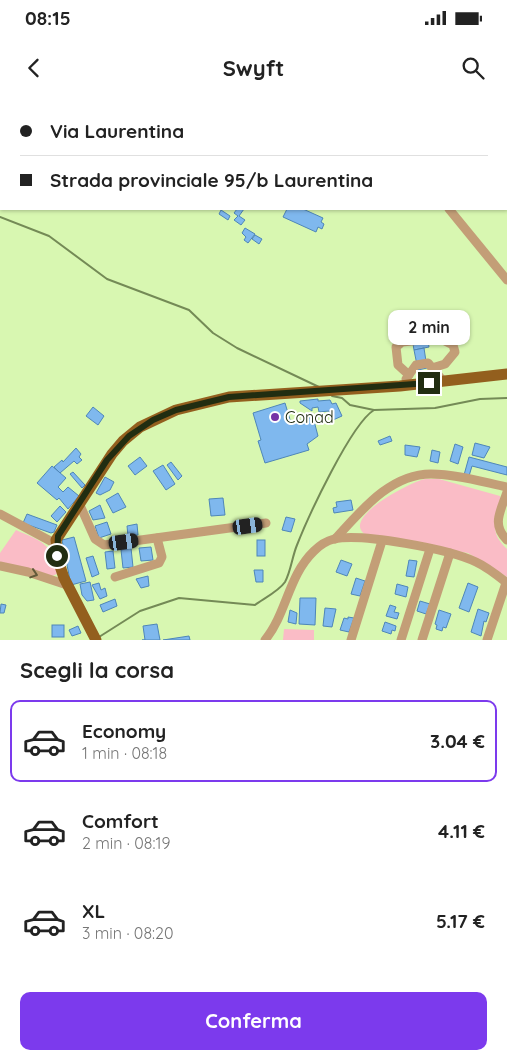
<!DOCTYPE html>
<html lang="it">
<head>
<meta charset="utf-8">
<style>
  :root { --surface:#fff; --page:#f2f2f2; --text:#222; --muted:#767676; --line:#e0e0e0; --accent:#7c3aed }
  body { margin:0; font-family:Quicksand,sans-serif; background:var(--page); color:var(--text); height:100vh; display:flex; flex-direction:column; font-size:19px; white-space:nowrap }
  * { box-sizing:border-box; margin:0 }
  p { font-size:16px; color:var(--muted) }
  .icon { flex:none; width:28px; height:28px; fill:none; stroke:currentColor; stroke-width:2; stroke-linecap:round; stroke-linejoin:round }
  .map { position:relative; height:540px; overflow:hidden }
  .drawer { display:flex; flex-direction:column; background:var(--surface); flex:1 }
  .drawer>* { flex:none }
  .top-card { position:absolute; left:0px; top:0px; width:508px; height:110px; box-shadow:0 1px 4px #0004; display:grid; align-content:center; height:110px; padding:0 20px; background:var(--surface) }
  .end { position:absolute; width:22px; height:22px; margin:-11px; border:6px solid #212d11; background:#fff; box-shadow:0 0 0 2px #fff }
  .from { border-radius:50% }
  .bubble { position:absolute; height:35px; border-radius:10px; background:var(--surface); box-shadow:0 1px 4px #0004; font-size:16px; font-weight:800; line-height:35px; text-align:center }
  .car { position:absolute; width:15px; height:30px; margin:-15px -8px; border-radius:6px; box-shadow:0 0 4px 1px #0007; background:linear-gradient(#222 24%,#8ab4d8 0 40%,#222 0 76%,#8ab4d8 0 86%,#222 0) }
  .top-card b { display:flex; align-items:center; gap:18px; height:48px; font-size:19px }
  .top-card b+b { border-top:1px solid var(--line) }
  .top-card i { width:12px; height:12px; background:var(--text) }
  ul { padding:0; list-style:none }
  li { display:flex; align-items:center; gap:15px; height:82px; margin:0 10px 8px; padding:0 10px; border:2px solid transparent; border-radius:10px }
  li div { flex:1 }
  li b { display:block; font-size:19px }
  li em { font-style:normal; font-weight:800 }
  li.active { border-color:var(--accent) }
  li>.icon { width:45px; height:45px; stroke-width:1.5 }
  h2 { padding:0 20px; font-size:22px; line-height:60px }
  .primary-button { display:flex; gap:10px; margin-top:auto; padding:10px 20px }
  .primary-button a { flex:1; height:58px; border-radius:10px; background:var(--accent); color:#fff; font-size:20px; font-weight:800; line-height:58px; text-align:center }
  .status { display:flex; justify-content:space-between; align-items:center; height:35px; padding:0 25px; background:var(--surface); direction:ltr }
  .status svg { height:14px; fill:currentColor }
  header { display:flex; justify-content:space-between; align-items:center; height:65px; padding:0 20px; background:var(--surface); font-size:22px; font-weight:800 }
  .map>svg:first-child { display:block }
</style>
</head>
<body>
<div class="status"><b>08:15</b><svg viewBox="0 0 49 12"><path d="M0 12V9h3v3zM5 12V6h3v6zM10 12V3h3v9zM15 12V0h3v12zM26 1h20v11H26zM47 4h2v5h-2z"/></svg></div>
<header><svg class="icon" aria-label="back" viewBox="0 0 24 24"><path d="M15 5l-7 7 7 7"/></svg>Swyft<svg class="icon" aria-label="search" viewBox="0 0 24 24"><circle cx="10" cy="10" r="6"/><path d="M15 15l6 6"/></svg></header>
<div class="map">
<svg width="507" height="540" viewBox="0 0 507 540">
  <rect width="100%" height="100%" fill="#d8f7b1"/>
  <g fill="#fabcc6">
    <path d="M425,379h14l61,17c6,24 -18,29 7,53v28l-39,-24 -102,-18c-27,-16 44,-53 59,-56z"/>
    <path d="M16,430c27,12 36,13 41,44l-5,2 -52,-13v-10z"/>
    <polygon points="284,529 314,530 314,540 283,540"/>
  </g>
  <g fill="none" stroke-linecap="round" stroke-linejoin="round">
    <g stroke="#748a56" stroke-width="2">
      <polyline points="0,117 49,136 107,179 189,210 213,233 237,248 319,287"/>
      <polyline points="332,296 342,298 350,305 374,310"/>
      <path d="M99,537l41,-26 39,-13 76,7c8,-6 24,-14 30,-23 6,-11 7,-25 12,-37 11,-28 54,-121 77,-135l61,-2 45,-9 27,-1"/>
    </g>
  </g>
  <g fill="#7fb8ee" stroke="#4e86b8">
    <polygon points="237,109 244,109 239,116 245,120 241,125 234,120 238,116 234,113"/>
    <polygon points="287,109 303,109 323,118 321,122 324,124 322,129 318,127 316,132 283,117"/>
    <polygon points="221,110 230,116 228,120 219,114"/>
    <polygon points="245,128 255,134 248,143 244,140 246,137 242,133"/>
    <polygon points="255,135 262,139 259,144 252,139"/>
    <polygon points="428,241 429,247 414,250 413,244"/>
    <polygon points="424,248 427,268 418,270 414,250"/>
    <polygon points="318,299 318,301 330,300 332,304 336,303 342,316 333,320 329,311 319,312 318,307 312,308 312,311 300,303 300,301"/>
    <polygon points="285,303 291,323 313,317 318,336 307,344 309,350 265,363 258,341 261,340 253,313"/>
    <polygon points="93,307 104,316 98,325 86,316"/>
    <polygon points="390,336 392,341 380,345 378,341"/>
    <polygon points="475,343 490,347 484,358 472,355"/>
    <polygon points="455,344 463,347 458,364 450,361"/>
    <polygon points="405,345 420,347 417,357 405,355"/>
    <polygon points="76,348 81,354 79,357 82,360 77,364 74,361 60,373 54,367 62,360 63,362"/>
    <polygon points="432,350 440,352 438,363 430,361"/>
    <polygon points="140,357 147,366 135,375 128,366"/>
    <polygon points="469,357 507,367 507,375 472,366 469,376 464,375"/>
    <polygon points="171,362 182,376 178,380 167,365"/>
    <polygon points="163,365 175,384 166,390 153,371"/>
    <polygon points="52,366 66,378 58,387 63,392 68,387 79,396 68,409 59,398 57,400 37,383"/>
    <polygon points="73,372 85,385 82,388 70,374"/>
    <polygon points="105,377 114,382 110,390 100,395 96,393"/>
    <polygon points="118,393 126,407 113,413 106,400"/>
    <polygon points="223,398 225,415 211,416 209,399"/>
    <polygon points="351,400 353,410 334,413 333,408 337,407 336,402"/>
    <polygon points="100,405 105,418 93,420 89,411"/>
    <polygon points="60,406 66,412 57,422 51,416"/>
    <polygon points="27,414 57,425 54,432 51,433 23,423"/>
    <polygon points="286,417 295,419 291,432 282,430"/>
    <polygon points="107,422 111,434 99,438 95,426"/>
    <polygon points="137,424 138,435 128,436 127,426"/>
    <polygon points="74,437 86,481 71,485 62,440"/>
    <rect x="257" y="440" width="8" height="16"/>
    <polygon points="151,447 153,460 141,461 139,448"/>
    <polygon points="131,448 133,467 123,468 121,450"/>
    <polygon points="113,451 115,468 107,469 105,452"/>
    <polygon points="93,456 99,474 92,477 86,458"/>
    <polygon points="341,460 352,464 347,476 336,472"/>
    <polygon points="409,460 417,461 414,477 406,476"/>
    <polygon points="254,470 263,470 263,482 256,482"/>
    <polygon points="148,476 149,486 141,488 136,479"/>
    <polygon points="356,478 365,481 360,496 351,494"/>
    <polygon points="90,482 94,500 87,501 82,495 80,484"/>
    <polygon points="99,483 101,490 105,488 107,496 100,499 92,485"/>
    <polygon points="468,483 478,487 469,512 459,508"/>
    <polygon points="397,484 408,487 406,497 395,494"/>
    <polygon points="300,498 316,498 315,525 299,524"/>
    <polygon points="115,499 117,506 103,512 100,505"/>
    <polygon points="420,501 430,504 426,514 417,511"/>
    <polygon points="1,504 6,505 4,513 0,513"/>
    <polygon points="390,505 396,507 394,512 399,513 397,519 386,516"/>
    <polygon points="325,508 336,509 332,527 323,526"/>
    <polygon points="478,509 489,513 486,522 484,521 481,536 471,532"/>
    <polygon points="290,510 297,513 296,524 288,522"/>
    <polygon points="439,510 451,514 446,528 443,527 442,531 436,529 437,525 435,524"/>
    <polygon points="348,517 354,518 349,532 340,530 344,518 348,519"/>
    <polygon points="385,522 396,526 395,531 392,530 391,534 382,531"/>
    <polygon points="157,524 160,540 142,540 145,540 143,526"/>
    <rect x="52" y="525" width="12" height="12"/>
    <polygon points="78,526 81,533 72,536 69,530"/>
    <polygon points="189,536 190,540 163,540"/>
  </g>
  <g fill="none" stroke-linecap="round" stroke-linejoin="round">
    <g stroke="#c39e77" stroke-width="9">
      <polyline points="379,0 380,1"/>
      <polyline points="449,109 507,180"/>
      <polyline points="409,275 398,265 396,247 402,242 439,238 453,245 455,252 445,264 432,268"/>
      <polyline points="406,279 416,265 428,263 443,281"/>
      <path d="M507,392c-6,19 -16,32 0,48"/>
      <polyline points="79,403 95,439 104,445 266,423"/>
      <polyline points="0,414 56,444"/>
      <path d="M335,439c26,-28 55,-65 96,-65 25,0 52,8 76,13"/>
      <polyline points="0,466 28,472 67,485"/>
      <polyline points="115,477 159,463 162,457 157,438"/>
      <path d="M265,540c22,-27 23,-64 49,-89 6,-6 12,-10 20,-12 28,-6 115,10 142,23 11,5 21,13 31,21"/>
      <polyline points="351,540 382,441"/>
      <polyline points="401,540 430,449"/>
      <polyline points="422,540 450,453"/>
      <polyline points="487,540 506,483"/>
    </g>
    <polyline stroke="#935f1e" stroke-width="11" points="96,540 64,478 58,460 56,440 112,354 123,341 140,327 176,310 229,297 400,286 507,274"/>
  </g>
  <defs><path id="oneway-chevron" d="M-2-3.5L2.5 0L-2 3.5" fill="none" stroke-width="1.6" stroke-linecap="round" stroke-linejoin="round" transform="scale(1.25)"/></defs>
  <use stroke="#625a3a" href="#oneway-chevron" transform="translate(34 474) rotate(18)"/>
  <g fill="none" stroke-linecap="round" stroke-linejoin="round">
    <polyline stroke="#212d11" stroke-width="6" points="57,456 58,436 107,360 129,336 153,320 176,310 229,297 429,283"/>
  </g>
  <circle fill="#7532a6" stroke="#fff" stroke-width="2" cx="275" cy="317" r="5"/>
  <g text-anchor="middle" dominant-baseline="central" stroke-width="4" stroke-linejoin="round" paint-order="stroke">
    <g font-size="16" fill="#212d11" stroke="#fff" text-anchor="start">
      <text x="285" y="317">Conad</text>
    </g>
  </g>
</svg>
<i class="end from" style="left:57px;top:456px"></i>
<i class="end" style="left:429px;top:283px"></i>
<div class="bubble" style="left:388px;top:210px;width:82px">2 min</div>
<i class="car" style="left:248px;top:426px;rotate:82deg"></i>
<i class="car" style="left:124px;top:442px;rotate:82deg"></i>
<div class="top-card">
<b><i class="from"></i>Via Laurentina</b>
<b><i></i>Strada provinciale 95/b Laurentina</b>
</div>
</div>
<section class="drawer">
<h2>Scegli la corsa</h2>
<ul>
<li class="active"><svg class="icon" aria-label="car" viewBox="0 0 24 24"><path d="M5 17H2v-5l4-1 3-4h7l3 4 3 1v5h-3M9 17h6M6 11h13"/><circle cx="7" cy="17" r="2"/><circle cx="17" cy="17" r="2"/></svg><div><b>Economy</b><p>1 min · 08:18</p></div><em>3.04 €</em></li>
<li><svg class="icon" aria-label="car" viewBox="0 0 24 24"><path d="M5 17H2v-5l4-1 3-4h7l3 4 3 1v5h-3M9 17h6M6 11h13"/><circle cx="7" cy="17" r="2"/><circle cx="17" cy="17" r="2"/></svg><div><b>Comfort</b><p>2 min · 08:19</p></div><em>4.11 €</em></li>
<li><svg class="icon" aria-label="car" viewBox="0 0 24 24"><path d="M5 17H2v-5l4-1 3-4h7l3 4 3 1v5h-3M9 17h6M6 11h13"/><circle cx="7" cy="17" r="2"/><circle cx="17" cy="17" r="2"/></svg><div><b>XL</b><p>3 min · 08:20</p></div><em>5.17 €</em></li>
</ul>
<div class="primary-button"><a>Conferma</a></div>
</section>
</body>
</html>
